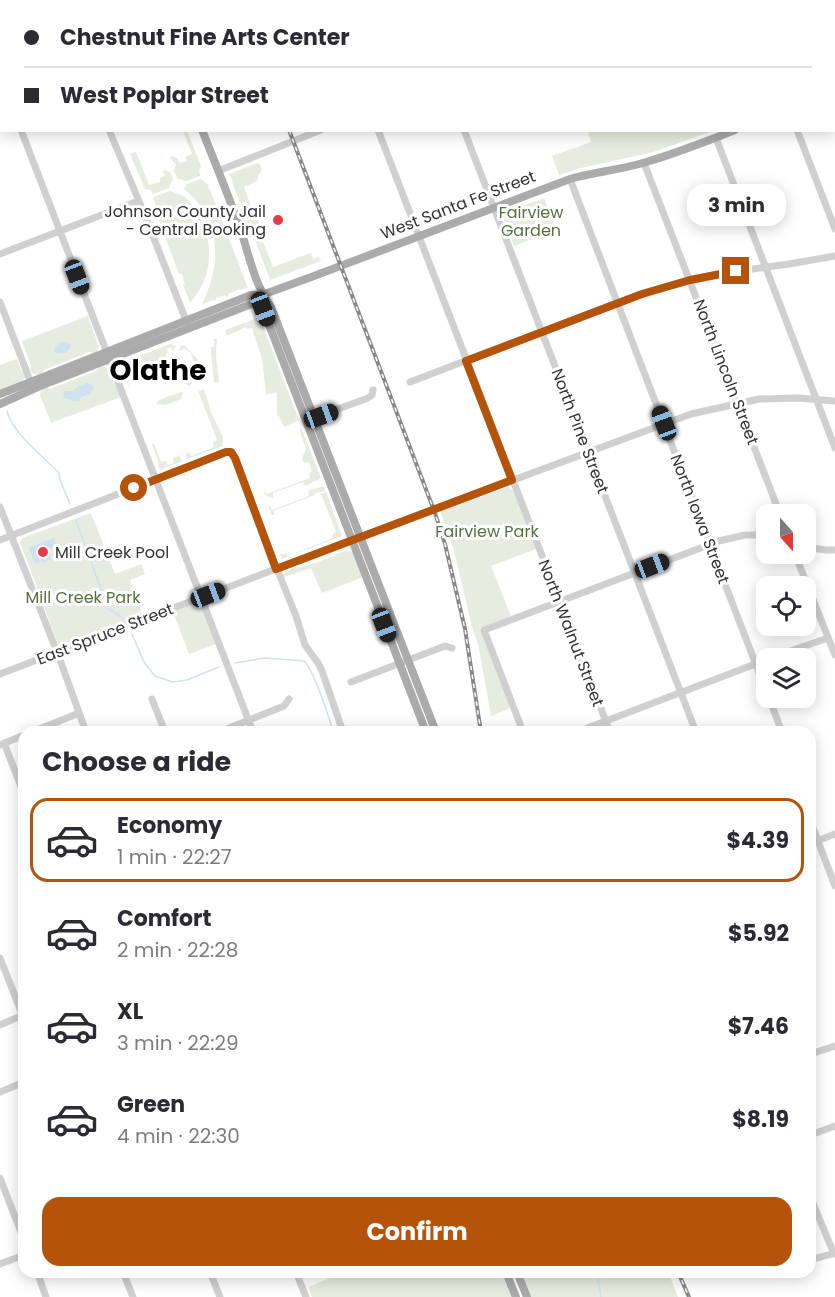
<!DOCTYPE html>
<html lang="en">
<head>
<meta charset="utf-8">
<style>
  :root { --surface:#fff; --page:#f7f7f7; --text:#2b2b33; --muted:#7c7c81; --line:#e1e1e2; --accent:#b45309 }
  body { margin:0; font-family:Poppins,sans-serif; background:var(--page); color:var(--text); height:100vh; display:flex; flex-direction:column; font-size:22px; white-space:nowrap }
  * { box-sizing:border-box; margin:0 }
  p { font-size:20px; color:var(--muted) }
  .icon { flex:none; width:33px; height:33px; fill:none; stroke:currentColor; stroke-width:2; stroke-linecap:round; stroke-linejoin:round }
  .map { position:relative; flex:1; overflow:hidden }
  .side { position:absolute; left:18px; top:726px; width:798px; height:552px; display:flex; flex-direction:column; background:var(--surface); border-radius:18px; box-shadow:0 3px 15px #0003 }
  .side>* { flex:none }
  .guide { position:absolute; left:0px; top:0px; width:836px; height:132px; box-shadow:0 3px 15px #0003; display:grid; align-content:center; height:132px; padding:0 24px; background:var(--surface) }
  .needle { width:39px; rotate:159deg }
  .controls { position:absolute; left:756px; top:504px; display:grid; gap:12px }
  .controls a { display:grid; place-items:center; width:60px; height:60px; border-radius:12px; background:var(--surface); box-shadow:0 3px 15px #0003; font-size:30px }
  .end { position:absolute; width:27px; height:27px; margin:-14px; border:8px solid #b45309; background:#fff; box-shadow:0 0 0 3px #fff }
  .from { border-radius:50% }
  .bubble { position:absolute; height:42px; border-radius:18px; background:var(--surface); box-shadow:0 3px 15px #0003; font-size:20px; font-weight:700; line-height:42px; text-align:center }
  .car { position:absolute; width:18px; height:36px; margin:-18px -9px; border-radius:8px; box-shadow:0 0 4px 2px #0007; background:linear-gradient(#222 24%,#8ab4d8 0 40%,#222 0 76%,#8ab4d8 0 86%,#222 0) }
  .guide b { display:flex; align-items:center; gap:21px; height:57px; font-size:22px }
  .guide b+b { border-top:2px solid var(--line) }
  .guide i { width:15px; height:15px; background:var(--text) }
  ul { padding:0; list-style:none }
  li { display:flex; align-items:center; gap:18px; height:84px; margin:0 12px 9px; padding:0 12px; border:3px solid transparent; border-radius:18px }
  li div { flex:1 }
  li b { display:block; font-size:22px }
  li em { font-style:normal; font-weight:700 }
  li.current { border-color:var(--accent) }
  li>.icon { width:54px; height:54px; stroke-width:1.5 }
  h2 { padding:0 24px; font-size:27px; line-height:72px }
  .primary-button { display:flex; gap:12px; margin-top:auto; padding:12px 24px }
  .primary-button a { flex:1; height:69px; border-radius:18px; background:var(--accent); color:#fff; font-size:24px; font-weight:700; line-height:69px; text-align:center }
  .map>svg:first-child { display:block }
</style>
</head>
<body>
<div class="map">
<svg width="835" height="1297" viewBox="0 0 835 1297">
  <rect width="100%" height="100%" fill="#fff"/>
  <g fill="#e6ecdf">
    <polygon points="183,131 187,131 201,166 199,170 200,176 186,181 177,178 174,171 176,164 170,158 172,156 177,158 180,163 187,161 185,157 192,154"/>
    <polygon points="588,131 713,131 653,152 581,168 559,175 552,156 591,142"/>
    <polygon points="136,152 149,185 160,182 160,178 165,176 163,171 165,170 170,172 173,179 169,188 153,194 150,190 145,189 130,154"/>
    <polygon points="258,163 260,165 262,170 258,176 257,181 244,187 254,215 257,215 261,228 258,229 249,224 232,182 233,181 229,174"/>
    <path d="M201,179l7,6 1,5h1l38,98 -9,2 -11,4v2l-2,1 -1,-2 -9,3v2l-2,1 -1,-1 -11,4c20,-40 20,-85 -18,-115l3,-5z"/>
    <path d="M170,191c4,1 9,3 13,5 24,18 32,56 22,82 -3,9 -9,17 -15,25l-7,-18 2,-1 -3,-10h-3l-23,-62 1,-3 -4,-11 1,-1z"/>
    <polygon points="544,198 556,230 514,246 503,218 505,212"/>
    <polygon points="251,229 260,234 273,267 311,253 313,259 319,257 321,261 270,280"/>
    <path d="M88,316l11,31c-1,5 -6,7 -10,5l-45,18c-2,5 -8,5 -12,3l-2,-4 1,-3 -9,-25z"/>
    <polygon points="257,318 260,318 299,420 284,427 279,416 277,415 277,393 266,394 262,359 252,328 247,329 246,327 227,336 225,330"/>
    <polygon points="214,339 217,339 216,357 219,382 214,383 211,351 211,347 214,347"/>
    <polygon points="170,344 176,346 173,351 171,347 167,349 168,352 166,354 167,358 128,373 130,380 128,383 130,390 120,364"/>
    <polygon points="182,345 185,346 201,363 200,367 190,386 189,386 184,383 187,382 185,375 185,373 193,370 195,364 190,352 185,349 178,351"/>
    <polygon points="17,359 21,371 24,372 25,378 22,381 0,390 0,365"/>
    <polygon points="103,366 108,369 121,397 51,423 40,395 41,390 48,387 50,389 96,371 98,368"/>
    <polygon points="204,389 211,412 223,437 223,446 187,459 186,455 187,452 189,453 191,456 214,447 213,442 217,440 199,393 199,391"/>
    <polygon points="181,392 183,393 181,399 166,405 156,404 159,400"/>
    <polygon points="301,427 321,478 305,486 303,482 273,493 273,498 267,496 264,493 264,491 267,494 310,478 309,474 312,471 309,462 304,463 302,458 306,449 300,431"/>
    <polygon points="154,444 161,462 166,461 168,465 174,463 173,458 178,456 180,457 182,461 160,470 158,465 159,463 152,445"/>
    <polygon points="324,486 325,491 315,493 315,495 273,511 274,515 272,515 269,507 270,506 272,510 309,496 308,491"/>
    <polygon points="508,487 514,491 536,549 491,566 511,616 480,628 511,708 491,716 478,643 473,631 454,551 440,510"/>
    <polygon points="326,492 342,536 282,559 280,554 285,554 286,552 288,556 333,538 332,535 336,532 322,496 320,494"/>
    <polygon points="91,513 115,574 141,564 145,574 130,580 143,617 63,646 58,644 20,542 22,538"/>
    <path d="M345,551h6l3,3 9,23 -41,16 -11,-25 -27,9 -1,-3c8,-7 18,-7 28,-10 12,-3 23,-9 34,-13z"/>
    <polygon points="196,603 201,604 216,644 189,654 173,612"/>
    <polygon points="345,1272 503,1272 513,1297 312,1297 308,1287"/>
    <polygon points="522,1272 668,1272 678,1297 531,1297"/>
  </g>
  <g fill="#cfe2ee">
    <path d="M63,342l7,2 1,2c-3,7 -9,9 -16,6l-1,-2 3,-5z"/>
    <polygon points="87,382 94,387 91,393 85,396 83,396 78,401 73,401 70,399 65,399 63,395 65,391 73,391 79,385 82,386"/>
    <polygon points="54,538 57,546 48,549 49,552 52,554 50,556 51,559 42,563 36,550 40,562 35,564 29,548"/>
  </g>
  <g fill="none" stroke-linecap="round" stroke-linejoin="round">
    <g stroke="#cfe2ee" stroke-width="1.5">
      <path d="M7,411c5,22 37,46 52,62l1,7 10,24"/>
      <polyline points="76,520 106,603 109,609 123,618"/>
      <polyline points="132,634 144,662 155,676 173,682 187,680 219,667"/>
      <path d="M235,663l30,-5 39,3c10,9 25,56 29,71"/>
      <polyline points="597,1272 601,1297"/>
    </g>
    <g stroke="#cfe2ee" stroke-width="9">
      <polyline points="778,0 780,2"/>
      <polyline points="834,24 835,24"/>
    </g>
    <g stroke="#d0d0d0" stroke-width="7">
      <polyline points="58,0 58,2"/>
      <polyline points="328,0 328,2"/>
      <polyline points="414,0 414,2"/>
      <polyline points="297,2 301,0"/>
      <polyline points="662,2 665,0"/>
      <polyline points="0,74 2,78"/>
      <polyline points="0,116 2,115"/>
      <polyline points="21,130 253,732"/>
      <polyline points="109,130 144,213 187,323"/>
      <polyline points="378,130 610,732"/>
      <polyline points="464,130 696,732"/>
      <polyline points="797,130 835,229"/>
      <polyline points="716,138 835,448"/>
      <polyline points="644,163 780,514"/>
      <polyline points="218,171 321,130"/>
      <polyline points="570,179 766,691"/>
      <polyline points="0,254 138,201"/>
      <polyline points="0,302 32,386"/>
      <polyline points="410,382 617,303 661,288 723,273 789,264 835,256"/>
      <polyline points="311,419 368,398 372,395 373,390"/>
      <polyline points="0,507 59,657 86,732"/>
      <polyline points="0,540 226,452 231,452 235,458 277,569 296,616 305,645 318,663 322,671 343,732"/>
      <polyline points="806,547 826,550 835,550"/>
      <polyline points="795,554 835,655"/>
      <polyline points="770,658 828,638"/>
      <polyline points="0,674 352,540 691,414 759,399 797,398 835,401"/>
      <polyline points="351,682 445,646 452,648"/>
      <polyline points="769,698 782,732"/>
      <polyline points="152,699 165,732"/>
      <polyline points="32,732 79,713"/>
      <polyline points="219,732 284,706 289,699"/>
      <polyline points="523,732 484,630 719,541 745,535 766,535"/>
      <polyline points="577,732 766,660"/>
      <polyline points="4,743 24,794"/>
      <polyline points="0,745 24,735"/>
      <polyline points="810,820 835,886"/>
      <polyline points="817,841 835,834"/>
      <polyline points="0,958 24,1019"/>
      <polyline points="0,1025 23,1015"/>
      <polyline points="810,1054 835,1046"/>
      <polyline points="0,1092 24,1082"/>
      <polyline points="810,1135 835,1126"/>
      <polyline points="0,1178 24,1240"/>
      <polyline points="810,1196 834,1254"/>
      <polyline points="810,1260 835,1253"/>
      <polyline points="0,1264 24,1255"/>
      <polyline points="37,1272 46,1297"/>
      <polyline points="123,1272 133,1297"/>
      <polyline points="210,1272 220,1297"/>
      <polyline points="296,1272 306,1297"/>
    </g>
    <g stroke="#ababab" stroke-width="8">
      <polyline points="152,0 153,2"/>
      <polyline points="834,92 835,92"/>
      <path d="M202,130c14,35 28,69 40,104 8,25 13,51 29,73l165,425"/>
      <polyline points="262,295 263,309 426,732"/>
      <path d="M0,394l251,-99h11l52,-19 256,-97c24,-7 49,-9 73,-16 31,-9 62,-21 92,-33"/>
      <polyline points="0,404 40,386 254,303 262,295"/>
      <polyline points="506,1272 516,1297"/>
      <polyline points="517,1272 527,1297"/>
    </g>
    <defs>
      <g id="rail">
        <polyline points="239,0 240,2"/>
        <polyline points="289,130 435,513 445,544 465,629 481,732"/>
        <polyline points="678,1272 689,1297"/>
      </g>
    </defs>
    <use href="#rail" stroke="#888" stroke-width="4"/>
    <use href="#rail" stroke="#fff" stroke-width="1.5" stroke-dasharray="4.5" stroke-linecap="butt"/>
  </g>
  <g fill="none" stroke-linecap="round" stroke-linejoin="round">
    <polyline stroke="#b45309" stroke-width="8" points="134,488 226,452 231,452 235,458 276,569 512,480 466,361 642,294 690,280 736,271"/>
  </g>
  <g fill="#e63946" stroke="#fff" stroke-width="2">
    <circle cx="278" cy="220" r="6"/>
    <circle cx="43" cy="552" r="6"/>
  </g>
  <g text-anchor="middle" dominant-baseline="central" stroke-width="6" stroke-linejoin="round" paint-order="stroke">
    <g font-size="16" fill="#333" stroke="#fff">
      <text transform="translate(458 205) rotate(-21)">West Santa Fe Street</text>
      <text transform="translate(726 372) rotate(69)">North Lincoln Street</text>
      <text transform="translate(580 431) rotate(69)">North Pine Street</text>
      <text transform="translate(700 519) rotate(69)">North Iowa Street</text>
      <text transform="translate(571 633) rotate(69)">North Walnut Street</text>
      <text transform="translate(105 634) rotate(-21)">East Spruce Street</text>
    </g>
    <g font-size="16" fill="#333" stroke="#fff" text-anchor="end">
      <text x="266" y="211">Johnson County Jail<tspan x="266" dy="18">- Central Booking</tspan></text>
      <text x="55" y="552" text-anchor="start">Mill Creek Pool</text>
    </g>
    <g font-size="16" fill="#56703f" stroke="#fff">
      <text x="531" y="212">Fairview<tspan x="531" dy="18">Garden</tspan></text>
      <text x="487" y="531">Fairview Park</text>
      <text x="83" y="597">Mill Creek Park</text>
    </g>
    <g font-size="28" font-weight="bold" fill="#000" stroke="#fff">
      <text x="158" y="370">Olathe</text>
    </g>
  </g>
</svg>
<div class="controls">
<a><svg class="needle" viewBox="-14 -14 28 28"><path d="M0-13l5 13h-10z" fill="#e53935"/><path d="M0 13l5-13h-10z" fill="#7c7c81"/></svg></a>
<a><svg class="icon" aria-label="locate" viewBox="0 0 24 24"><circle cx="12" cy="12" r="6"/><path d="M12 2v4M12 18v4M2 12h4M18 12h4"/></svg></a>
<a><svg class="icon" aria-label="layers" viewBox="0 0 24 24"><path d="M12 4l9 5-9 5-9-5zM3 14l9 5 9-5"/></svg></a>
</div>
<i class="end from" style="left:134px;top:488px"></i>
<i class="end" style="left:736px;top:271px"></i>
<div class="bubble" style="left:687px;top:184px;width:99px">3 min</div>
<i class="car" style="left:77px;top:277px;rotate:159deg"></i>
<i class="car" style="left:263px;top:309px;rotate:159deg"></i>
<i class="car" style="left:321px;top:416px;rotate:70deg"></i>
<i class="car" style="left:664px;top:423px;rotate:339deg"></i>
<i class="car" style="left:652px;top:566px;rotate:69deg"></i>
<i class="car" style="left:208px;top:595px;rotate:69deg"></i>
<i class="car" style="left:384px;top:625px;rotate:159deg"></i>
<div class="guide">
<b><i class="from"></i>Chestnut Fine Arts Center</b>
<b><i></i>West Poplar Street</b>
</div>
<section class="side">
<h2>Choose a ride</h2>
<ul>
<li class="current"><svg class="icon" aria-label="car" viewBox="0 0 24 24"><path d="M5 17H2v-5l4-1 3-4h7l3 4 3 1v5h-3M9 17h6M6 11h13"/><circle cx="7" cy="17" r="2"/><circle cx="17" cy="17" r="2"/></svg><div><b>Economy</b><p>1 min · 22:27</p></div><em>$4.39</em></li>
<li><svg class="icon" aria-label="car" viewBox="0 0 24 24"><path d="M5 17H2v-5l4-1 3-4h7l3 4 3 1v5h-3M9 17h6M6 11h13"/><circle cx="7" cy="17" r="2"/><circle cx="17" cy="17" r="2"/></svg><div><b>Comfort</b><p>2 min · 22:28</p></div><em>$5.92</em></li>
<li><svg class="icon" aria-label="car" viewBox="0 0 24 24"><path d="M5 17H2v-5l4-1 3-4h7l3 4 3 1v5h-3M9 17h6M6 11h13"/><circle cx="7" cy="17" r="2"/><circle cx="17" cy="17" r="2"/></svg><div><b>XL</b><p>3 min · 22:29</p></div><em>$7.46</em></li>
<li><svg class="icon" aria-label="car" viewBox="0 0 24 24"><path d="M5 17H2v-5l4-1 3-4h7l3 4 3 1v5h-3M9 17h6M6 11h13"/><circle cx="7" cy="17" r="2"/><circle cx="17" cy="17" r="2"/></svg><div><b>Green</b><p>4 min · 22:30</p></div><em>$8.19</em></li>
</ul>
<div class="primary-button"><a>Confirm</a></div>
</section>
</div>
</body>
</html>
